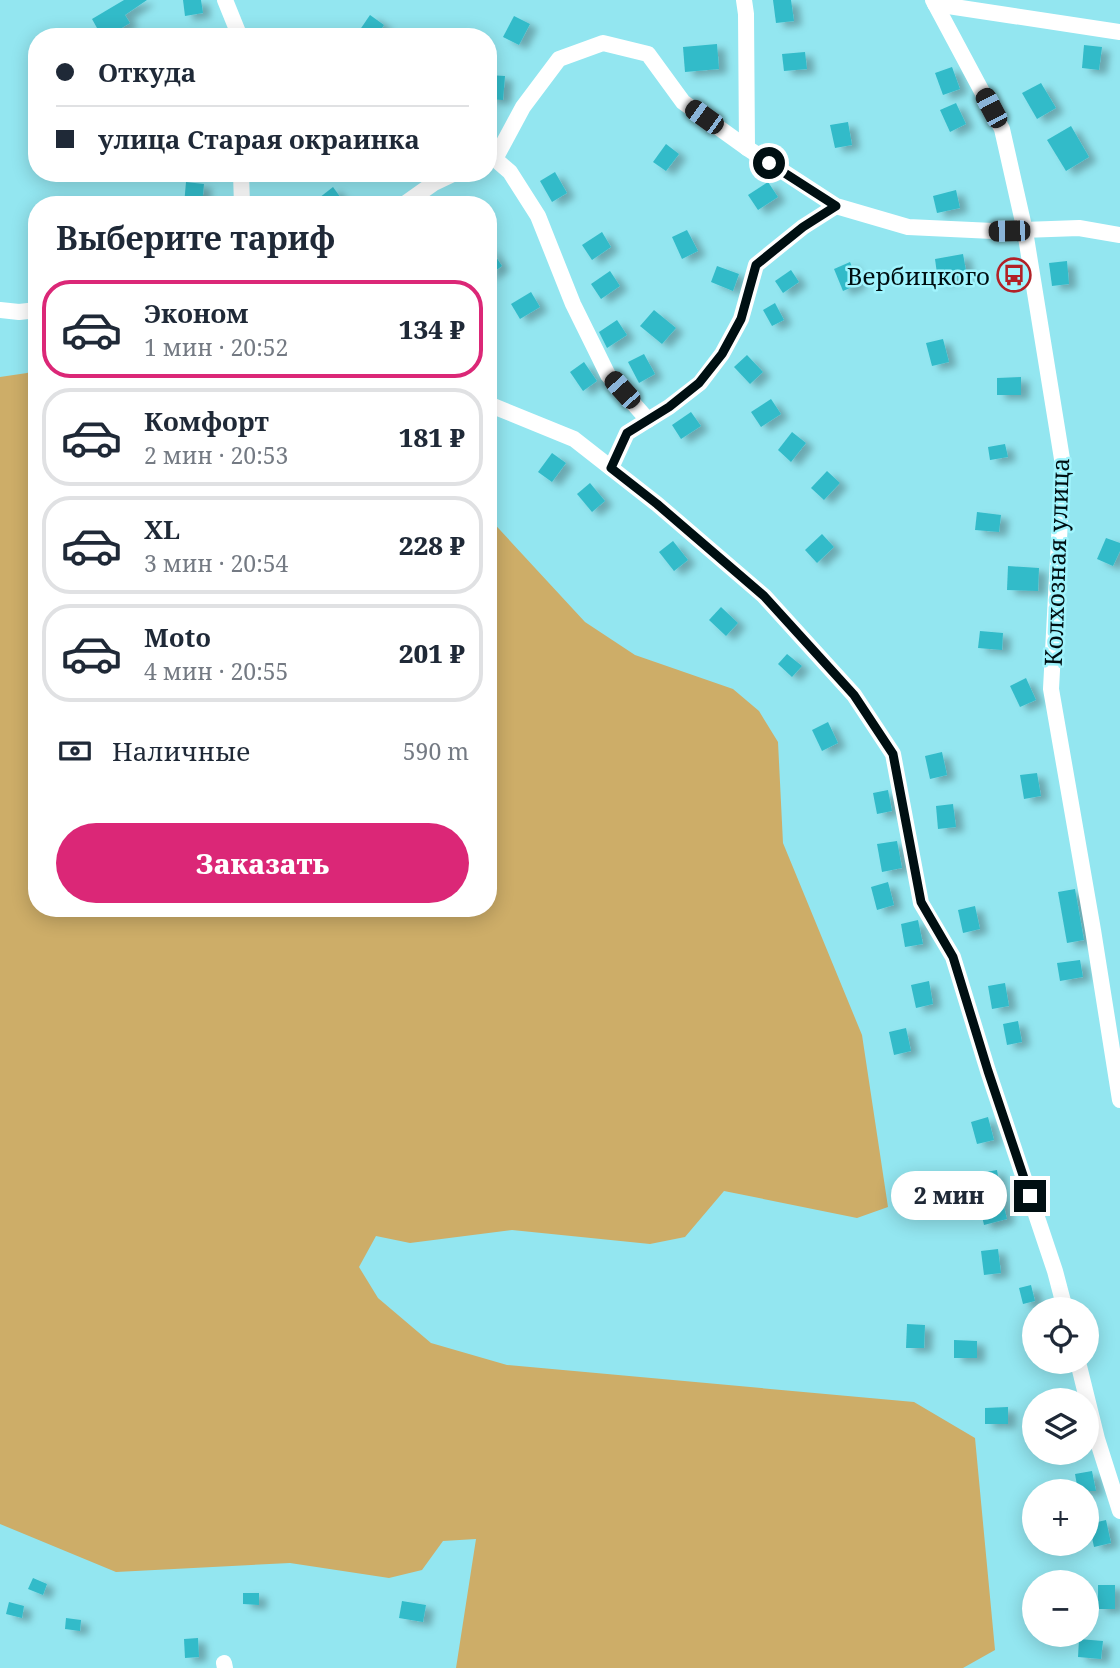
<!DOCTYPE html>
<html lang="ru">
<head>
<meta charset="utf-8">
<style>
  :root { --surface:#fff; --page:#f2f2f3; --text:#1f2937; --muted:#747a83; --line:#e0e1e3; --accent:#db2777 }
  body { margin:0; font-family:"Noto Serif",serif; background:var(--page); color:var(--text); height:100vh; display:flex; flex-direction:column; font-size:26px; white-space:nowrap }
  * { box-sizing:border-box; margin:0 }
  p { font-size:23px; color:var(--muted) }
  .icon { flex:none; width:38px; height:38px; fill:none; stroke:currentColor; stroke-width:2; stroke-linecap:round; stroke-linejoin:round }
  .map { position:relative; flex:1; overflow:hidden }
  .panel { position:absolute; left:28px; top:196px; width:469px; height:721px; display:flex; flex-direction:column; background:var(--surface); border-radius:28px; box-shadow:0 4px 18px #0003 }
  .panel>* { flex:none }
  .banner { position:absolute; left:28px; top:28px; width:469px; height:154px; border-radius:28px; box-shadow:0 4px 18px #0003; display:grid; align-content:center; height:154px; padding:0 28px; background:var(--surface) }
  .buttons { position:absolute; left:1022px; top:1297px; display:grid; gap:14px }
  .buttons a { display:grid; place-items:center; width:77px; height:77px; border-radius:50%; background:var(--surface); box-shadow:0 4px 18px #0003; font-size:35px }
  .end { position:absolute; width:32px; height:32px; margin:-16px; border:9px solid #000f12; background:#fff; box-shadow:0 0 0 4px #fff }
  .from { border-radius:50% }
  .bubble { position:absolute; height:49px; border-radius:24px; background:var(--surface); box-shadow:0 4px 18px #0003; font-size:23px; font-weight:800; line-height:49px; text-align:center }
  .car { position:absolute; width:21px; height:42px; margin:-21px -10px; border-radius:9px; box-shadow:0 0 5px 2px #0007; background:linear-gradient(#222 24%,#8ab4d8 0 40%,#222 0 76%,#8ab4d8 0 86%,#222 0) }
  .banner b { display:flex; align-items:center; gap:24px; height:66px; font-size:26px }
  .banner b+b { border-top:2px solid var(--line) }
  .banner i { width:18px; height:18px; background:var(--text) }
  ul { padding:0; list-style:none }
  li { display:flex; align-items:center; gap:21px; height:98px; margin:0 14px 10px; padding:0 14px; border:4px solid var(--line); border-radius:28px }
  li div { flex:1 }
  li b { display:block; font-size:26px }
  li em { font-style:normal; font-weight:800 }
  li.current { border-color:var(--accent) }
  li>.icon { width:63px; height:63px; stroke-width:1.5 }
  h2 { padding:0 28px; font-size:32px; line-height:84px }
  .pay { display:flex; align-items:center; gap:18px; height:77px; padding:0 28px; font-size:26px }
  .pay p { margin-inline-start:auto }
  .action { display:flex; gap:14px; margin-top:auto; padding:14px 28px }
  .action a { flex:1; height:80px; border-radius:42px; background:var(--accent); color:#fff; font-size:28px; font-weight:800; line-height:80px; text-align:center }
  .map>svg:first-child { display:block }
</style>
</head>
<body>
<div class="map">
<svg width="1120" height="1668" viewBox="0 0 1120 1668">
  <defs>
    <filter id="shadow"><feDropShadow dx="8" dy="4.5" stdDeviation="3.5" flood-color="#0004"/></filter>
  </defs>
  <rect width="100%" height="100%" fill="#93e6f0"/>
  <polygon fill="#cdad68" points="37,368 37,908 488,908 488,517 585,622 635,655 733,689 759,711 778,742 783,843 862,1035 888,1207 857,1218 724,1191 685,1237 650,1244 512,1230 410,1243 376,1236 359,1267 378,1298 431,1343 507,1365 914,1402 975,1438 995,1650 963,1668 456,1668 476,1539 443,1541 422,1570 389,1578 290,1563 116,1572 0,1524 0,377 27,373"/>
  <g fill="#32bbc9" filter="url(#shadow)">
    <polygon points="124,0 147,0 125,15 130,23 107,37 102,37 92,19"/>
    <polygon points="183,0 201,0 203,13 185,16"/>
    <polygon points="773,0 791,0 794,21 776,23"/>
    <polygon points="370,15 384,25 376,37 355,37"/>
    <polygon points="514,16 530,24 519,45 503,37"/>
    <polygon points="717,44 719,69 685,72 683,47"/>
    <polygon points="1084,45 1102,47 1099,70 1082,68"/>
    <polygon points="805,52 807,69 784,71 782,54"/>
    <polygon points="952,67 960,89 943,95 935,73"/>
    <polygon points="488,75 505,76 503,100 488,99"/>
    <polygon points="1041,83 1056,108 1037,119 1022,93"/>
    <polygon points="956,103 966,124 950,132 940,110"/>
    <polygon points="848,122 852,145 835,148 830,125"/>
    <polygon points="1071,126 1089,157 1066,171 1047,140"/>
    <polygon points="666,144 679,154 666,171 653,162"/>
    <polygon points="555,172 567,193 552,202 540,181"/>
    <polygon points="186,182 204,184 202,205 184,205"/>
    <polygon points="768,182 778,197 758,210 748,195"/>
    <polygon points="333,187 346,205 310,205"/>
    <polygon points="956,190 960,208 937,213 933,196"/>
    <polygon points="687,230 698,251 682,259 672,237"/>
    <polygon points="602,232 611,247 592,260 582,245"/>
    <polygon points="488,245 502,266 488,276"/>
    <polygon points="963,254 967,276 938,281 935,259"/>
    <polygon points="1067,261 1069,284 1052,286 1049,263"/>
    <polygon points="850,262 859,284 843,291 834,269"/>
    <polygon points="717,266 739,274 733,291 711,282"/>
    <polygon points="791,270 799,282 783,293 775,281"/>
    <polygon points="610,271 620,286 601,299 591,284"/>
    <polygon points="531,292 540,307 520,319 511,304"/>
    <polygon points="775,303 784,320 772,326 763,310"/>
    <polygon points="654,310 676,328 662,344 640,326"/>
    <polygon points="617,320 627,335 607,348 599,332"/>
    <polygon points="943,339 949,362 932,366 926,343"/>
    <polygon points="644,354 655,374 639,383 628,362"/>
    <polygon points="747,355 763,372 750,384 734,367"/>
    <polygon points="584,362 597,381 583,391 570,372"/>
    <polygon points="1021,377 1021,395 997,395 997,378"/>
    <polygon points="771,399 781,414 761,427 751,412"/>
    <polygon points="691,412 701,426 681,439 672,425"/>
    <polygon points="792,432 806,443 791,462 778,450"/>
    <polygon points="1005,444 1008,457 990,460 988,447"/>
    <polygon points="552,453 566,463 552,482 538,472"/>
    <polygon points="827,471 840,483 824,500 811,488"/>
    <polygon points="590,483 605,501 592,512 577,494"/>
    <polygon points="977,512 1001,515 999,532 975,530"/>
    <polygon points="822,534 834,547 817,563 805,550"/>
    <polygon points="1106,538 1120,543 1120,551 1113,566 1097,559"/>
    <polygon points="673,541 688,560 674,571 659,552"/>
    <polygon points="1008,566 1039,568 1038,591 1007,590"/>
    <polygon points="721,607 738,623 726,636 709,620"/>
    <polygon points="980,631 1003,633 1002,650 978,648"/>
    <polygon points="787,654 802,666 792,677 778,664"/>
    <polygon points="1026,678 1036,700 1020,707 1010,686"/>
    <polygon points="828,722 838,743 822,751 812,730"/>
    <polygon points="942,752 947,775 930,779 925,756"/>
    <polygon points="1037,773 1041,796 1024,799 1020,775"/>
    <polygon points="888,790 892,811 877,814 873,793"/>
    <polygon points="953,804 956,827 938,829 936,806"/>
    <polygon points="897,841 902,868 882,872 877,844"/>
    <polygon points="888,882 894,905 877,910 871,887"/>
    <polygon points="1075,889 1084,940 1067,943 1058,892"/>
    <polygon points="975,906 980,929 963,933 958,910"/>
    <polygon points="918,920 923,944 905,947 901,924"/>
    <polygon points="1080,960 1083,977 1060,981 1057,963"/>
    <polygon points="929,981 933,1004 916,1008 911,985"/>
    <polygon points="1005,983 1009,1006 992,1009 988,986"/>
    <polygon points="1018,1021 1022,1042 1007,1045 1003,1024"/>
    <polygon points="906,1028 911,1051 894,1055 889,1032"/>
    <polygon points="988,1117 994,1140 977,1144 971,1122"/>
    <polygon points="997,1170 1001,1194 1007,1219 984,1225 980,1208 985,1207 980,1173"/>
    <polygon points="998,1249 1001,1273 984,1275 981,1251"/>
    <polygon points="1031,1285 1035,1301 1023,1304 1019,1288"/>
    <polygon points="907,1324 925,1325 924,1348 906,1348"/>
    <polygon points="954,1340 977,1341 977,1358 954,1358"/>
    <polygon points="1008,1407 1008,1424 985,1424 985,1408"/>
    <polygon points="1092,1471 1096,1491 1078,1491 1075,1474"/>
    <polygon points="1106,1520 1111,1543 1094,1547 1089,1524"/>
    <polygon points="33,1578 47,1584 43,1595 28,1589"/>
    <rect x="1098" y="1585" width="17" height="24"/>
    <polygon points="243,1593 259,1593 259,1605 243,1604"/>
    <polygon points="402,1601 426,1605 423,1622 399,1618"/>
    <polygon points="9,1602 24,1606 22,1618 6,1614"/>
    <polygon points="66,1618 81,1620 80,1631 65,1629"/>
    <polygon points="198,1638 199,1657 185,1658 184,1639"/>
    <polygon points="1079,1639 1103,1641 1101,1659 1078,1657"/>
  </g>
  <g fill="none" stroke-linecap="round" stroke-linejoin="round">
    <g stroke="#fff" stroke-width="16">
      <polyline points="225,0 240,37"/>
      <polyline points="744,0 746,14 747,148"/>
      <polyline points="933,0 1002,129 1025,231 1063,465 1051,689 1093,930 1120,1100"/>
      <polyline points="935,4 1120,32"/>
      <polyline points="495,159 510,172 538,216 573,304 608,375 648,420"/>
      <polyline points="488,161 495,159 523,107 559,59 603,43 648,54 683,102 747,148 836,206 908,227 993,231 1079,228 1120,235"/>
      <polyline points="241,173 242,205"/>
      <polyline points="403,205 434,183 455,173"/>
      <polyline points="0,310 19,312 37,310"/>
      <polyline points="488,404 574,439 657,504 764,596 854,695 893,754 921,903 953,957 988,1071 1055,1271 1065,1309"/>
      <polyline points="611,468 627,433 669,407 700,383 722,354 741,319 756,265 803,227 836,206"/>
      <polyline points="1078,1362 1097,1439 1120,1511"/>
      <polyline points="224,1663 225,1668"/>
    </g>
  </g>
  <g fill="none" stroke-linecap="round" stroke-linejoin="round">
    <polyline stroke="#000f12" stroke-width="9" points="769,163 836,206 803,227 756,265 741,319 722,354 699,383 669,407 627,433 611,468 657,504 764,596 854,695 893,754 921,902 953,957 988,1071 1030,1196"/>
  </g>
  <defs>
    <symbol id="bus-ring" viewBox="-11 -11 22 22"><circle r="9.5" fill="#a0f4fd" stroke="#b22127" stroke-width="1.5"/><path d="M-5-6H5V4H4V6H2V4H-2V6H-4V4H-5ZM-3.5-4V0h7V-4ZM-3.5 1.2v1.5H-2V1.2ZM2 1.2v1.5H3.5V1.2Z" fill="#b22127"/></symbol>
  </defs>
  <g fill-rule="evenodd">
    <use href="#bus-ring" x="995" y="256" width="38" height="38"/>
  </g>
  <g text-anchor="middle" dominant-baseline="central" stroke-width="5" stroke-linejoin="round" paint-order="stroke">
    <g font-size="24" fill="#000f12" stroke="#a0f4fd" text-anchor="end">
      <text x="990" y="275">Вербицкого</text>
    </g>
    <g font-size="24" fill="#000f12" stroke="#a0f4fd">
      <text transform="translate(1056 562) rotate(-88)">Колхозная улица</text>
    </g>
  </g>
</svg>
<div class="buttons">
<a><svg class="icon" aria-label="locate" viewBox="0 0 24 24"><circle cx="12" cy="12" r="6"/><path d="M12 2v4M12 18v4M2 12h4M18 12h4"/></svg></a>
<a><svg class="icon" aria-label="layers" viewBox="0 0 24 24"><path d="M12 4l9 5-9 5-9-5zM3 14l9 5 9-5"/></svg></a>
<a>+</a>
<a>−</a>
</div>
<i class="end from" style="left:769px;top:163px"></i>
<i class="end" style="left:1030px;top:1196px"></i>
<div class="bubble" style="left:891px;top:1171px;width:116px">2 мин</div>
<i class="car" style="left:991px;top:108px;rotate:332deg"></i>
<i class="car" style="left:704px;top:117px;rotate:306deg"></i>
<i class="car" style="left:1009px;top:231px;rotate:269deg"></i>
<i class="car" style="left:622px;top:390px;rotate:318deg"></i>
<div class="banner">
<b><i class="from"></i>Откуда</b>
<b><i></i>улица Старая окраинка</b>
</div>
<section class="panel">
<h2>Выберите тариф</h2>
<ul>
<li class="current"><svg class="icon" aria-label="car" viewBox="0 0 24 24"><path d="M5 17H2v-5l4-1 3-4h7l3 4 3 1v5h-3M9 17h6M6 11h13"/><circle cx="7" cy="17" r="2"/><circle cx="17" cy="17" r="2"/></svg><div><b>Эконом</b><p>1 мин · 20:52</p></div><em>134 ₽</em></li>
<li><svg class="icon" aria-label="car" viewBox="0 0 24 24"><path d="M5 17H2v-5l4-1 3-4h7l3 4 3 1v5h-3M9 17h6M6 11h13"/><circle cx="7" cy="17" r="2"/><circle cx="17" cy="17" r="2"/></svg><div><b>Комфорт</b><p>2 мин · 20:53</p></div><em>181 ₽</em></li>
<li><svg class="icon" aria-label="car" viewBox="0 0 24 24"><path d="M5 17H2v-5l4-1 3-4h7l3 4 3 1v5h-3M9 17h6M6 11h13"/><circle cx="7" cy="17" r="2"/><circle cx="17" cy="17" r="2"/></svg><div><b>XL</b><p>3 мин · 20:54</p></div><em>228 ₽</em></li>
<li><svg class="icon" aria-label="car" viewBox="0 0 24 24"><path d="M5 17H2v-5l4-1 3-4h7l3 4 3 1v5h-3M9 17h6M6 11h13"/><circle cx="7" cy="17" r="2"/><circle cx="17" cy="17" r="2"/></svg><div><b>Moto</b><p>4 мин · 20:55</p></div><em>201 ₽</em></li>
</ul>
<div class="pay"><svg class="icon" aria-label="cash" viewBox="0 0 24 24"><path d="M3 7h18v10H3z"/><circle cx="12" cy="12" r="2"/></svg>Наличные<p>590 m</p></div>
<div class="action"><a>Заказать</a></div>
</section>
</div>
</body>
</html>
